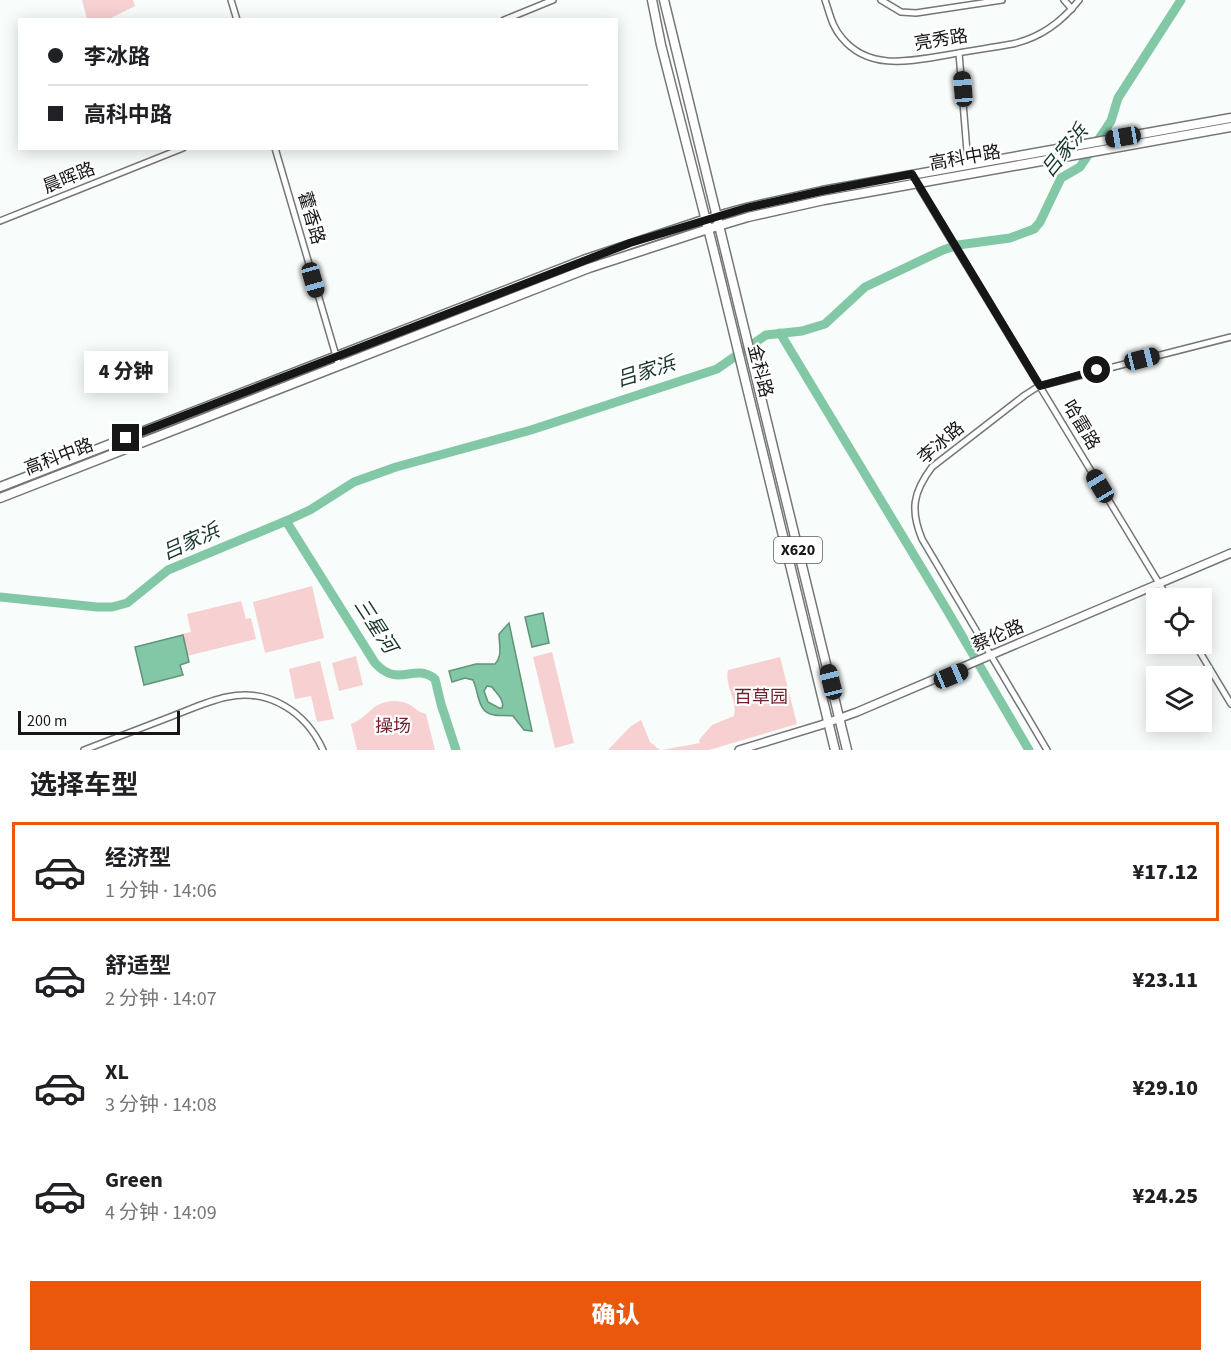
<!DOCTYPE html>
<html lang="zh">
<head>
<meta charset="utf-8">
<style>
  :root { --surface:#fff; --page:#f6f6f6; --text:#202124; --muted:#757577; --line:#e0e0e0; --accent:#ea580c }
  body { margin:0; font-family:"Source Sans 3","Noto Sans SC",sans-serif; background:var(--page); color:var(--text); height:100vh; display:flex; flex-direction:column; font-size:22px; white-space:nowrap }
  * { box-sizing:border-box; margin:0 }
  p { font-size:20px; color:var(--muted) }
  .icon { flex:none; width:33px; height:33px; fill:none; stroke:currentColor; stroke-width:2; stroke-linecap:round; stroke-linejoin:round }
  .map { position:relative; height:750px; overflow:hidden }
  .side { display:flex; flex-direction:column; background:var(--surface); flex:1 }
  .side>* { flex:none }
  .banner { position:absolute; left:18px; top:18px; width:600px; height:132px; border-radius:0px; box-shadow:0 3px 15px #0003; display:grid; align-content:center; height:132px; padding:0 30px; background:var(--surface) }
  .fabs { position:absolute; left:1146px; top:588px; display:grid; gap:12px }
  .fabs a { display:grid; place-items:center; width:66px; height:66px; border-radius:0px; background:var(--surface); box-shadow:0 3px 15px #0003; font-size:30px }
  .scale { position:absolute; left:18px; bottom:15px; width:162px; box-sizing:border-box; padding-left:6px; border:3px solid #151615; border-top:0; font-size:16px; line-height:21px; white-space:nowrap; color:#151615; -webkit-text-stroke:4px #fff; paint-order:stroke }
  .end { position:absolute; width:27px; height:27px; margin:-14px; border:8px solid #151615; background:#fff; box-shadow:0 0 0 3px #fff }
  .from { border-radius:50% }
  .bubble { position:absolute; height:42px; border-radius:0px; background:var(--surface); box-shadow:0 3px 15px #0003; font-size:20px; font-weight:800; line-height:42px; text-align:center }
  .car { position:absolute; width:18px; height:36px; margin:-18px -9px; border-radius:8px; box-shadow:0 0 4px 2px #0007; background:linear-gradient(#222 24%,#8ab4d8 0 40%,#222 0 76%,#8ab4d8 0 86%,#222 0) }
  .banner b { display:flex; align-items:center; gap:21px; height:57px; font-size:22px }
  .banner b+b { border-top:2px solid var(--line) }
  .banner i { width:15px; height:15px; background:var(--text) }
  ul { padding:0; list-style:none }
  li { display:flex; align-items:center; gap:18px; height:99px; margin:0 12px 9px; padding:0 18px; border:3px solid transparent; border-radius:0px }
  li div { flex:1 }
  li b { display:block; font-size:22px }
  li em { font-style:normal; font-weight:800 }
  li.on { border-color:var(--accent) }
  li>.icon { width:54px; height:54px; stroke-width:1.5 }
  h2 { padding:0 30px; font-size:27px; line-height:72px }
  .button { display:flex; gap:12px; margin-top:auto; padding:12px 30px }
  .button a { flex:1; height:69px; border-radius:0px; background:var(--accent); color:#fff; font-size:24px; font-weight:800; line-height:69px; text-align:center }
  .map>svg:first-child { display:block }
</style>
</head>
<body>
<div class="map">
<svg width="1231" height="750" viewBox="0 0 1231 750">
  <rect width="100%" height="100%" fill="#f8fcfa"/>
  <g fill="#f7d0d1">
    <polygon points="82,0 133,0 135,6 109,19 87,19"/>
    <polygon points="312,586 324,638 265,653 253,602"/>
    <polygon points="241,601 246,619 251,618 256,639 187,656 182,634 191,632 187,614"/>
    <polygon points="552,652 574,743 555,748 533,657"/>
    <polygon points="356,656 363,685 339,691 332,663"/>
    <path d="M780,657l17,67 -88,26h-47l38,-7 -1,-3 13,-15 22,-9c4,-16 -10,-31 -6,-46z"/>
    <polygon points="320,661 334,719 317,722 311,696 295,699 289,669"/>
    <path d="M395,701c19,1 18,10 31,13l9,36h-78l-6,-26c20,-8 19,-22 44,-23z"/>
    <polygon points="641,720 650,742 660,750 608,750 631,726"/>
  </g>
  <g fill="#82c8a6" stroke="#61937a" stroke-width="1.5" fill-rule="evenodd">
    <polygon points="543,613 549,643 532,647 525,617"/>
    <path d="M509,623l23,108 -8,-1 -11,-14c-6,-1 -13,0 -19,-1 -17,-2 -15,-23 -21,-35l-8,-2 -13,4 -3,-11 27,-7h19c8,-9 4,-19 4,-30zM487,686l5,1c4,6 13,13 10,21h-3l-11,-6 -4,-11z"/>
    <polygon points="183,635 189,662 180,665 183,675 144,685 135,647"/>
  </g>
  <g fill="none" stroke-linecap="round" stroke-linejoin="round">
    <g stroke="#82c8a6" stroke-width="9">
      <polyline points="780,333 944,605 1029,750"/>
      <path d="M286,521l89,142c24,26 38,-1 60,16l6,25 15,46"/>
      <polyline points="0,597 97,607 112,607 127,603 168,570 286,521 310,510 354,482 396,467 531,430 717,369 766,335 802,331 825,324 865,287 943,250 958,245 1010,238 1034,229 1040,222 1061,178 1080,167 1111,121 1118,98 1181,0"/>
    </g>
    <defs>
      <g id="minor">
        <polyline points="231,0 237,20"/>
        <path d="M825,0c5,14 7,27 17,38 27,33 69,23 105,17 21,-4 43,-7 65,-11 28,-6 49,-21 67,-44"/>
        <polyline points="881,0 901,12 916,13 1002,0"/>
        <polyline points="1064,0 1072,9"/>
        <polyline points="504,20 553,0"/>
        <polyline points="959,53 968,164"/>
        <polyline points="275,148 339,366"/>
        <polyline points="916,182 1168,598"/>
        <polyline points="0,221 183,148"/>
        <polyline points="1195,644 1231,704"/>
        <path d="M84,750c29,-11 57,-22 86,-33 19,-7 37,-16 57,-20 42,-9 79,15 96,53"/>
        <path d="M1047,750l-125,-211c-12,-29 -9,-47 10,-72l93,-72 14,-9 192,-49"/>
      </g>
      <polyline id="tertiary" points="739,750 821,725 857,712 1231,553"/>
      <g id="primary">
        <polyline points="652,0 661,45 714,252 835,750"/>
        <polyline points="664,0 847,750"/>
        <polyline points="0,487 586,259 706,219 746,208 822,191 1231,118"/>
        <polyline points="0,498 589,268 708,229 748,217 824,200 1231,127"/>
      </g>
    </defs>
    <use href="#minor" stroke="#747776" stroke-width="8"/>
    <use href="#tertiary" stroke="#747776" stroke-width="10"/>
    <use href="#primary" stroke="#747776" stroke-width="11"/>
    <use href="#minor" stroke="#fff" stroke-width="5"/>
    <use href="#tertiary" stroke="#fff" stroke-width="7"/>
    <use href="#primary" stroke="#fff" stroke-width="8"/>
  </g>
  <g fill="none" stroke-linecap="round" stroke-linejoin="round">
    <polyline stroke="#151615" stroke-width="8" points="126,438 630,243 746,208 822,191 912,174 1040,386 1097,370"/>
  </g>
  <g text-anchor="middle" dominant-baseline="central" stroke-width="4.5" stroke-linejoin="round" paint-order="stroke">
    <rect fill="#fff" stroke="#5b5c5b" stroke-width="1.5" x="774" y="537" width="48" height="26" rx="4.5"/>
    <g font-size="16" font-weight="bold" fill="#151615">
      <text x="798" y="550">X620</text>
    </g>
    <g font-size="18" fill="#151615" stroke="#fff">
      <text transform="translate(941 40) rotate(-9)">亮秀路</text>
      <text transform="translate(965 158) rotate(-10)">高科中路</text>
      <text transform="translate(69 178) rotate(-22)">晨晖路</text>
      <text transform="translate(311 218) rotate(74)">藿香路</text>
      <text transform="translate(760 371) rotate(76)">金科路</text>
      <text transform="translate(1081 425) rotate(59)">哈雷路</text>
      <text transform="translate(941 443) rotate(-41)">李冰路</text>
      <text transform="translate(59 457) rotate(-21)">高科中路</text>
      <text transform="translate(998 636) rotate(-23)">蔡伦路</text>
    </g>
    <g font-size="18" fill="#721f2d" stroke="#fff">
      <text x="761" y="697">百草园</text>
      <text x="393" y="726">操场</text>
    </g>
    <g font-size="20" font-style="italic" fill="#163628" stroke="#fff">
      <text transform="translate(1065 151) rotate(-51)">吕家浜</text>
      <text transform="translate(646 372) rotate(-17)">吕家浜</text>
      <text transform="translate(191 542) rotate(-24)">吕家浜</text>
      <text transform="translate(375 626) rotate(57)">三星河</text>
    </g>
  </g>
</svg>
<div class="fabs">
<a><svg class="icon" aria-label="locate" viewBox="0 0 24 24"><circle cx="12" cy="12" r="6"/><path d="M12 2v4M12 18v4M2 12h4M18 12h4"/></svg></a>
<a><svg class="icon" aria-label="layers" viewBox="0 0 24 24"><path d="M12 4l9 5-9 5-9-5zM3 14l9 5 9-5"/></svg></a>
</div>
<div class="scale">200 m</div>
<i class="end from" style="left:1097px;top:370px"></i>
<i class="end" style="left:126px;top:438px"></i>
<div class="bubble" style="left:84px;top:351px;width:84px">4 分钟</div>
<i class="car" style="left:963px;top:89px;rotate:355deg"></i>
<i class="car" style="left:1123px;top:137px;rotate:260deg"></i>
<i class="car" style="left:313px;top:280px;rotate:164deg"></i>
<i class="car" style="left:1142px;top:359px;rotate:76deg"></i>
<i class="car" style="left:1100px;top:486px;rotate:329deg"></i>
<i class="car" style="left:951px;top:676px;rotate:67deg"></i>
<i class="car" style="left:831px;top:682px;rotate:346deg"></i>
<div class="banner">
<b><i class="from"></i>李冰路</b>
<b><i></i>高科中路</b>
</div>
</div>
<section class="side">
<h2>选择车型</h2>
<ul>
<li class="on"><svg class="icon" aria-label="car" viewBox="0 0 24 24"><path d="M5 17H2v-5l4-1 3-4h7l3 4 3 1v5h-3M9 17h6M6 11h13"/><circle cx="7" cy="17" r="2"/><circle cx="17" cy="17" r="2"/></svg><div><b>经济型</b><p>1 分钟 · 14:06</p></div><em>¥17.12</em></li>
<li><svg class="icon" aria-label="car" viewBox="0 0 24 24"><path d="M5 17H2v-5l4-1 3-4h7l3 4 3 1v5h-3M9 17h6M6 11h13"/><circle cx="7" cy="17" r="2"/><circle cx="17" cy="17" r="2"/></svg><div><b>舒适型</b><p>2 分钟 · 14:07</p></div><em>¥23.11</em></li>
<li><svg class="icon" aria-label="car" viewBox="0 0 24 24"><path d="M5 17H2v-5l4-1 3-4h7l3 4 3 1v5h-3M9 17h6M6 11h13"/><circle cx="7" cy="17" r="2"/><circle cx="17" cy="17" r="2"/></svg><div><b>XL</b><p>3 分钟 · 14:08</p></div><em>¥29.10</em></li>
<li><svg class="icon" aria-label="car" viewBox="0 0 24 24"><path d="M5 17H2v-5l4-1 3-4h7l3 4 3 1v5h-3M9 17h6M6 11h13"/><circle cx="7" cy="17" r="2"/><circle cx="17" cy="17" r="2"/></svg><div><b>Green</b><p>4 分钟 · 14:09</p></div><em>¥24.25</em></li>
</ul>
<div class="button"><a>确认</a></div>
</section>
</body>
</html>
